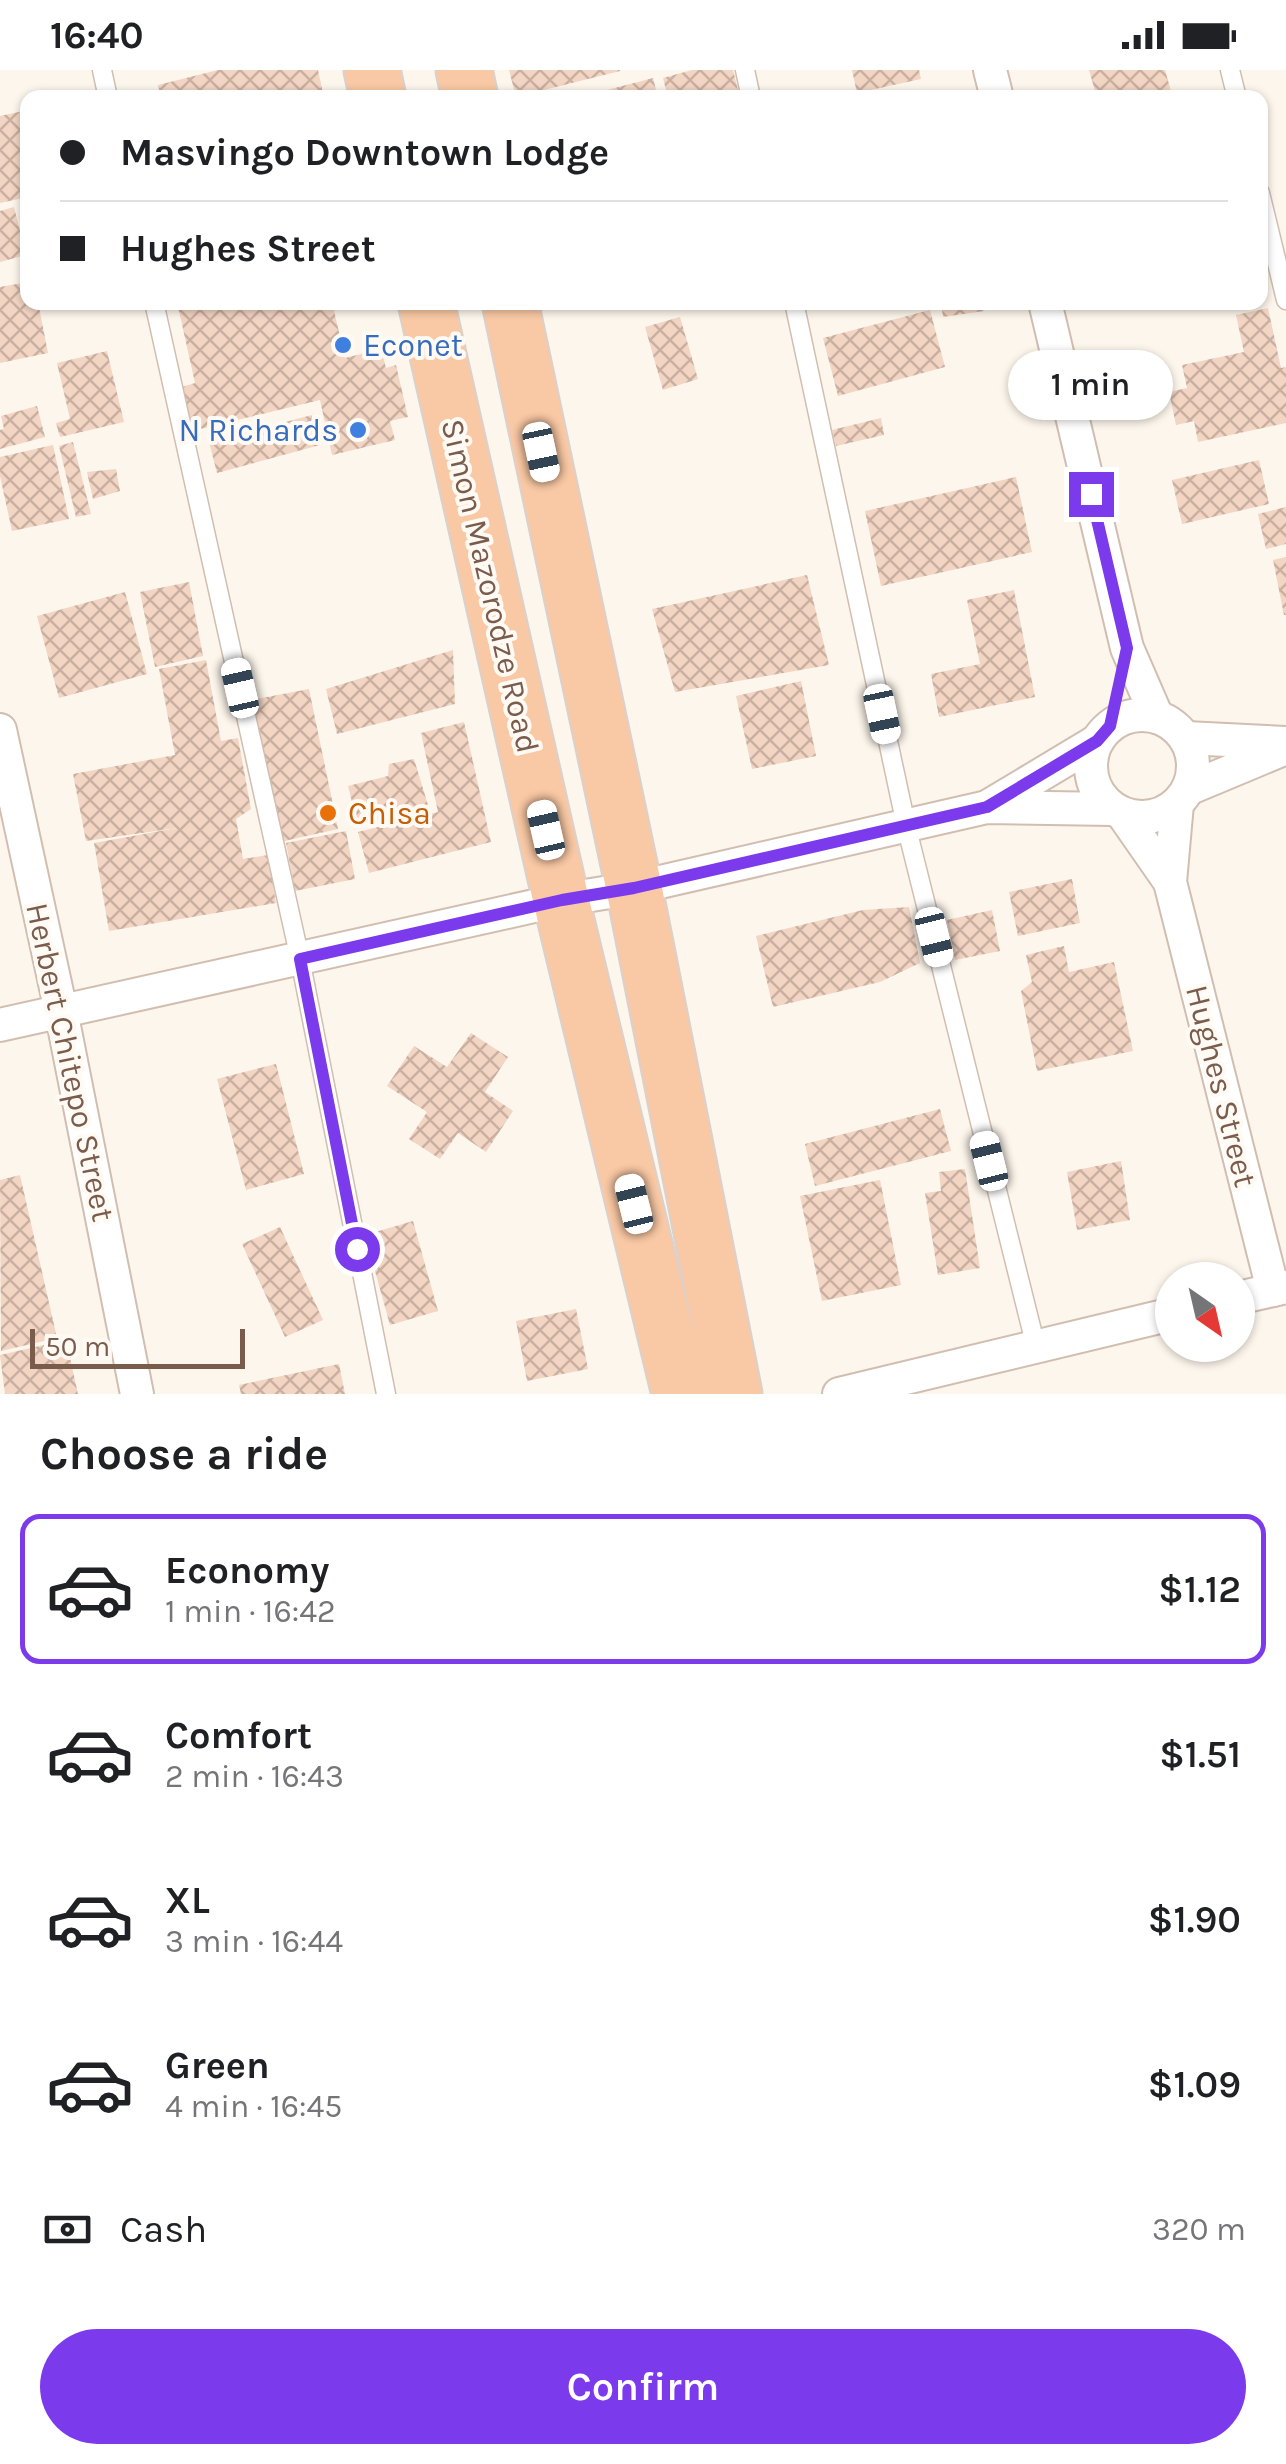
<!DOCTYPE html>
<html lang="en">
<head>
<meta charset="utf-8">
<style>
  :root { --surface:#fff; --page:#f6f6f6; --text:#202124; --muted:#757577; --line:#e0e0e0; --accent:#7c3aed }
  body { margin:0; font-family:Karla,sans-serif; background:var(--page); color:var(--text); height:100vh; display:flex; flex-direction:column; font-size:38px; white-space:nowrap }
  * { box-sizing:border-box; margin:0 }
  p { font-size:32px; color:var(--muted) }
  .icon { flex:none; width:55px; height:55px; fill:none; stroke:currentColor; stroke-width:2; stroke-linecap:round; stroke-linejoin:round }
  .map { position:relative; height:1324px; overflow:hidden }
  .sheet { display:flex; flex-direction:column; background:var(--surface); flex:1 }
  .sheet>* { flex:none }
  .top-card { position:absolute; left:20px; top:20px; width:1248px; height:220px; border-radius:20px; box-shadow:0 2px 8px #0004; display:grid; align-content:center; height:220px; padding:0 40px; background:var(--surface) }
  .needle { width:65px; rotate:146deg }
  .tools { position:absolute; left:1155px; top:1192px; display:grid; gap:20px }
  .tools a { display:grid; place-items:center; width:100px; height:100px; border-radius:50%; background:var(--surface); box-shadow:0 2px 8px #0004; font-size:50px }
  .scale { position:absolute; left:30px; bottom:25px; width:215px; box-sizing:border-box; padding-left:10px; border:5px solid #7a5c4d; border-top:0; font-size:28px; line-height:35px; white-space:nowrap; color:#7a5c4d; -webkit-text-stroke:8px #fffaf3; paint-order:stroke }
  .end { position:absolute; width:45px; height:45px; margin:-22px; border:12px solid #7c3aed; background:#fff; box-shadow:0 0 0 5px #fff }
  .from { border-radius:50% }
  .bubble { position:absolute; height:70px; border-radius:35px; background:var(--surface); box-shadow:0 2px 8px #0004; font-size:32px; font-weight:600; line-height:70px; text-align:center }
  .car { position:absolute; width:30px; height:60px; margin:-30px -15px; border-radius:12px; box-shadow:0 0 8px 2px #0007; background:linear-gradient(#fff 24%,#345 0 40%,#fff 0 76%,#345 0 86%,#fff 0) }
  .top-card b { display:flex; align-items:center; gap:35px; height:95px; font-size:38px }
  .top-card b+b { border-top:2px solid var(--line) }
  .top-card i { width:25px; height:25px; background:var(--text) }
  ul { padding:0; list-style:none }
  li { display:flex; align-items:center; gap:30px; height:150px; margin:0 20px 15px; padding:0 20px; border:5px solid transparent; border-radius:20px }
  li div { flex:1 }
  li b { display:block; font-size:38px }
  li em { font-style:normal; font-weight:600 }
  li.active { border-color:var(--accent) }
  li>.icon { width:90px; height:90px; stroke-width:1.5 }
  h2 { padding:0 40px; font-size:45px; line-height:120px }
  .pay { display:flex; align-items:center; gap:25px; height:110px; padding:0 40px; font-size:38px }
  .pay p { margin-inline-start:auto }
  .cta { display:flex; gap:20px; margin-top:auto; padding:20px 40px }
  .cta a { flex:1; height:115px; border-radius:60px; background:var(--accent); color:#fff; font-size:40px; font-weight:600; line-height:115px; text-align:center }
  .status { display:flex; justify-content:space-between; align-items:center; height:70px; padding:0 50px; background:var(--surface); direction:ltr }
  .status svg { height:28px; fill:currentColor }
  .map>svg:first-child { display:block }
</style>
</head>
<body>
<div class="status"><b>16:40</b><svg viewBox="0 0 49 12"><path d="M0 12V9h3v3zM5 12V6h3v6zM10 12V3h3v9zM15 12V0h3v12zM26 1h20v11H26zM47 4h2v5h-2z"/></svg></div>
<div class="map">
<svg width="1286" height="1324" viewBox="0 0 1286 1324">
  <defs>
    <pattern id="building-cross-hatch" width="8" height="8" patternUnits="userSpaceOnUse" patternTransform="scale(2.5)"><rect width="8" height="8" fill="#f3d5c3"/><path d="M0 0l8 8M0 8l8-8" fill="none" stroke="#cab0a1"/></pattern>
  </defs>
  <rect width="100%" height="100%" fill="#fdf6ec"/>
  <g fill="url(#building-cross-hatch)">
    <polygon points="218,0 318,0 324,28 161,28 158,15"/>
    <polygon points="509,0 620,0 620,1 516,27"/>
    <polygon points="692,0 733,0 740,28 710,28 709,24 668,28 663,8"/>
    <polygon points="852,0 919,0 921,9 857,23"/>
    <polygon points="1089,0 1165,0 1171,21 1150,28 1097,28"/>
    <polygon points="653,8 658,28 584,28 584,26"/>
    <polygon points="28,40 28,127 0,133 0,46"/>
    <polygon points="14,137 26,185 0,192 0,141"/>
    <polygon points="28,212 28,232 38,232 48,283 0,293 0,217"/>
    <polygon points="177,232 332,232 345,288 381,279 386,298 396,295 408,347 390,351 395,370 332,385 320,330 192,361 182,317 195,313"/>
    <polygon points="941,232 982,232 984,241 943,247"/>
    <polygon points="1268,238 1281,298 1286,297 1286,353 1198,372 1194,351 1176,355 1169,322 1187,318 1182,295 1244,282 1236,245"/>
    <polygon points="930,240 945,297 838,326 823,268"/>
    <polygon points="680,247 698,309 663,320 645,257"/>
    <polygon points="107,281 124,352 60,367 56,353 70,349 57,293"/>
    <polygon points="37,336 45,367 0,379 0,360 4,359 1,346"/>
    <polygon points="312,345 320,375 217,403 209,372"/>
    <polygon points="881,348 884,365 836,376 832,360"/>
    <polygon points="73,372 91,444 76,447 59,376"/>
    <polygon points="53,375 69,449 12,461 0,406 0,387"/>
    <polygon points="1259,390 1269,434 1182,454 1172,410"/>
    <polygon points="116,399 120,421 93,429 87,402"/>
    <polygon points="1016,407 1032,482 881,516 865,441"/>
    <polygon points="1286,437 1286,474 1266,479 1258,444"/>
    <polygon points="1286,487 1286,545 1284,545 1273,490"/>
    <polygon points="807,505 829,595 675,622 652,539"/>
    <polygon points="189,512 203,586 155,597 140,522"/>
    <polygon points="1014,520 1035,627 939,647 931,604 980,594 967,530"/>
    <polygon points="125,522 147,604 59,628 37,546"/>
    <polygon points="453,580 455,634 337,664 326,619"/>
    <polygon points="206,590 221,671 238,668 251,739 236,749 243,789 268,785 276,833 109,861 94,773 177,758 86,771 73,704 175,685 159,599"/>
    <polygon points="801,611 816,686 752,699 736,626"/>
    <polygon points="309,619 338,759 280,772 251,630"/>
    <polygon points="464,652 491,772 369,803 358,762 438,742 421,663"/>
    <polygon points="414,689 428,735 358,756 348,716 388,706 389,694"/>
    <polygon points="346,761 355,809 295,821 286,773"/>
    <polygon points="1072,809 1080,853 1018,866 1009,822"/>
    <polygon points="909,837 920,893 880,912 773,937 756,866 863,840"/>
    <polygon points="992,840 1000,881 955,890 947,850"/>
    <polygon points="1064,876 1069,902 1114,892 1133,981 1037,1001 1021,921 1032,912 1026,885"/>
    <polygon points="471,963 508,987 485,1022 513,1041 486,1082 458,1063 440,1089 409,1069 427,1042 387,1016 414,976 447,997"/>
    <polygon points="276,994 304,1104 246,1120 217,1009"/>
    <polygon points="940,1039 951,1081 815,1116 805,1074"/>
    <polygon points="1121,1091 1130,1150 1077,1160 1067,1102"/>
    <polygon points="965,1099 980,1198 938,1205 925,1123 941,1121 939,1102"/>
    <polygon points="20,1105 57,1268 1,1281 0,1110"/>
    <polygon points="880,1110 901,1215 822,1231 800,1126"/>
    <polygon points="413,1151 438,1241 390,1255 365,1165"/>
    <polygon points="280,1157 323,1250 285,1267 242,1174"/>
    <polygon points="576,1239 588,1299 527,1311 516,1251"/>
    <polygon points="66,1270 78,1324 5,1324 0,1285"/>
    <polygon points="339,1294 345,1324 241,1324 239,1315"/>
  </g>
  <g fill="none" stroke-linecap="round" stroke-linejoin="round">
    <defs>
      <g id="service">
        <polyline points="102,0 108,28"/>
        <polyline points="745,0 751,28"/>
        <polyline points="1230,0 1237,28"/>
        <polyline points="1260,123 1286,230"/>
        <polyline points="154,232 300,889 386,1324"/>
        <polyline points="794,232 906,755 1036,1277"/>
      </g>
      <g id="minor">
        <polyline points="990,0 997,28"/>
        <polyline points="1045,232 1127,578 1157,647"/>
        <circle cx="1142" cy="696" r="51"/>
        <polyline points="0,660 61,941 137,1324"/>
        <polyline points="1186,668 1286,673"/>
        <polyline points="1188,719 1286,678"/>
        <polyline points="1177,734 1170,812 1273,1220"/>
        <polyline points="987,737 1097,671"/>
        <polyline points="1122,743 1170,812"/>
        <polyline points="0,955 561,830 634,818 987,737 1113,739"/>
        <polyline points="1238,1228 1286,1217"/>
        <polyline points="839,1324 1172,1244"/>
      </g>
      <g id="trunk">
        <polyline points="372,0 378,28"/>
        <polyline points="464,0 470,28"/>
        <polyline points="426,232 561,830 680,1324"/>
        <polyline points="510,232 634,818 734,1324"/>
      </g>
    </defs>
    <use href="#service" stroke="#d1beb0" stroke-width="21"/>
    <use href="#minor" stroke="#d1beb0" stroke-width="36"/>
    <use href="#trunk" stroke="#dad1cd" stroke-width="59"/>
    <use href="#service" stroke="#fff" stroke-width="18"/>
    <use href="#minor" stroke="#fff" stroke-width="32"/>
    <use href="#trunk" stroke="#f9c8a4" stroke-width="55"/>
  </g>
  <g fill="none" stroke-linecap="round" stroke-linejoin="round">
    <polyline stroke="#7c3aed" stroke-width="12" points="357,1179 300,889 562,830 634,818 987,737 1097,671 1110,656 1127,578 1091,424"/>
  </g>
  <g fill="#3f7fe0" stroke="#fffaf3" stroke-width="4">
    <circle cx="343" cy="275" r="10"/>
    <circle cx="358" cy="360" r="10"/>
  </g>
  <circle fill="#e8710a" stroke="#fffaf3" stroke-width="4" cx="328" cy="743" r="10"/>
  <g text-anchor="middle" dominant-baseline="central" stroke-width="8" stroke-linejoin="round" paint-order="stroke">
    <g font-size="32" fill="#366cbe" stroke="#fffaf3" text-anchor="start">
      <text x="363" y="275">Econet</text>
      <text x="338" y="360" text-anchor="end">N Richards</text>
    </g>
    <g font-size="32" fill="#7a5c4d" stroke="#fffaf3">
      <text transform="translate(490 516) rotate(77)">Simon Mazorodze Road</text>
      <text transform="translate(70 992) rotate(78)">Herbert Chitepo Street</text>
      <text transform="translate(1221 1016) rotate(76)">Hughes Street</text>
    </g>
    <g font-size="32" fill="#c56008" stroke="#fffaf3" text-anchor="start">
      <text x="348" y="743">Chisa</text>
    </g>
  </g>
</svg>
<div class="tools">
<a><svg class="needle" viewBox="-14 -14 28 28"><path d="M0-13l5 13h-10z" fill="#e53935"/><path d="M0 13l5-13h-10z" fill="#757577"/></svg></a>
</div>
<div class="scale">50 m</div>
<i class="end from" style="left:357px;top:1179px"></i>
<i class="end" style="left:1091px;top:424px"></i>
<div class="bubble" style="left:1008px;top:280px;width:165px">1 min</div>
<i class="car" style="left:541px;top:382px;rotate:168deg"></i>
<i class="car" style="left:240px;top:618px;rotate:347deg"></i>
<i class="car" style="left:882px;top:644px;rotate:168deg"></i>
<i class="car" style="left:546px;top:760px;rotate:347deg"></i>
<i class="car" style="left:934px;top:867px;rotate:166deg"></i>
<i class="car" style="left:989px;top:1091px;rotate:346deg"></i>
<i class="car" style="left:634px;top:1134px;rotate:346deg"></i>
<div class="top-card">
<b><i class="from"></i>Masvingo Downtown Lodge</b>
<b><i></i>Hughes Street</b>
</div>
</div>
<section class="sheet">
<h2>Choose a ride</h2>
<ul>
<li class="active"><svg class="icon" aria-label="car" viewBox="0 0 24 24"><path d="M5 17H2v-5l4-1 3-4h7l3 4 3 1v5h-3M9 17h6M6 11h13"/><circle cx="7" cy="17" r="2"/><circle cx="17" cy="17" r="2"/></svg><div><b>Economy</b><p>1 min · 16:42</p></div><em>$1.12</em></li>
<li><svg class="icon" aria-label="car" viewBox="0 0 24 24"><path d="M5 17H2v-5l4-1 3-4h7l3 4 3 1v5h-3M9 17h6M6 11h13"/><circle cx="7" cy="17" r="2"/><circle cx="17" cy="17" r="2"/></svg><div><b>Comfort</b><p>2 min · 16:43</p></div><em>$1.51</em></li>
<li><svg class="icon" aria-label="car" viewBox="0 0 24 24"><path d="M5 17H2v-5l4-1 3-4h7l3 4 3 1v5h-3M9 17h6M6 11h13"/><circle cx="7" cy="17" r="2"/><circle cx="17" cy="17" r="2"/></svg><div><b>XL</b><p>3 min · 16:44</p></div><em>$1.90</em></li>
<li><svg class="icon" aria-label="car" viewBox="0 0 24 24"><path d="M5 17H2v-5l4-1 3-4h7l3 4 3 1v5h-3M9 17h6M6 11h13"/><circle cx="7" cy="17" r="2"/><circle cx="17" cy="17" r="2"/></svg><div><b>Green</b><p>4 min · 16:45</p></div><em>$1.09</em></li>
</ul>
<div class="pay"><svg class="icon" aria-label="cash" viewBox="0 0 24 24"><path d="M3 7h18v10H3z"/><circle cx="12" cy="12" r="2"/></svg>Cash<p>320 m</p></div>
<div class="cta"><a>Confirm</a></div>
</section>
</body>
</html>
